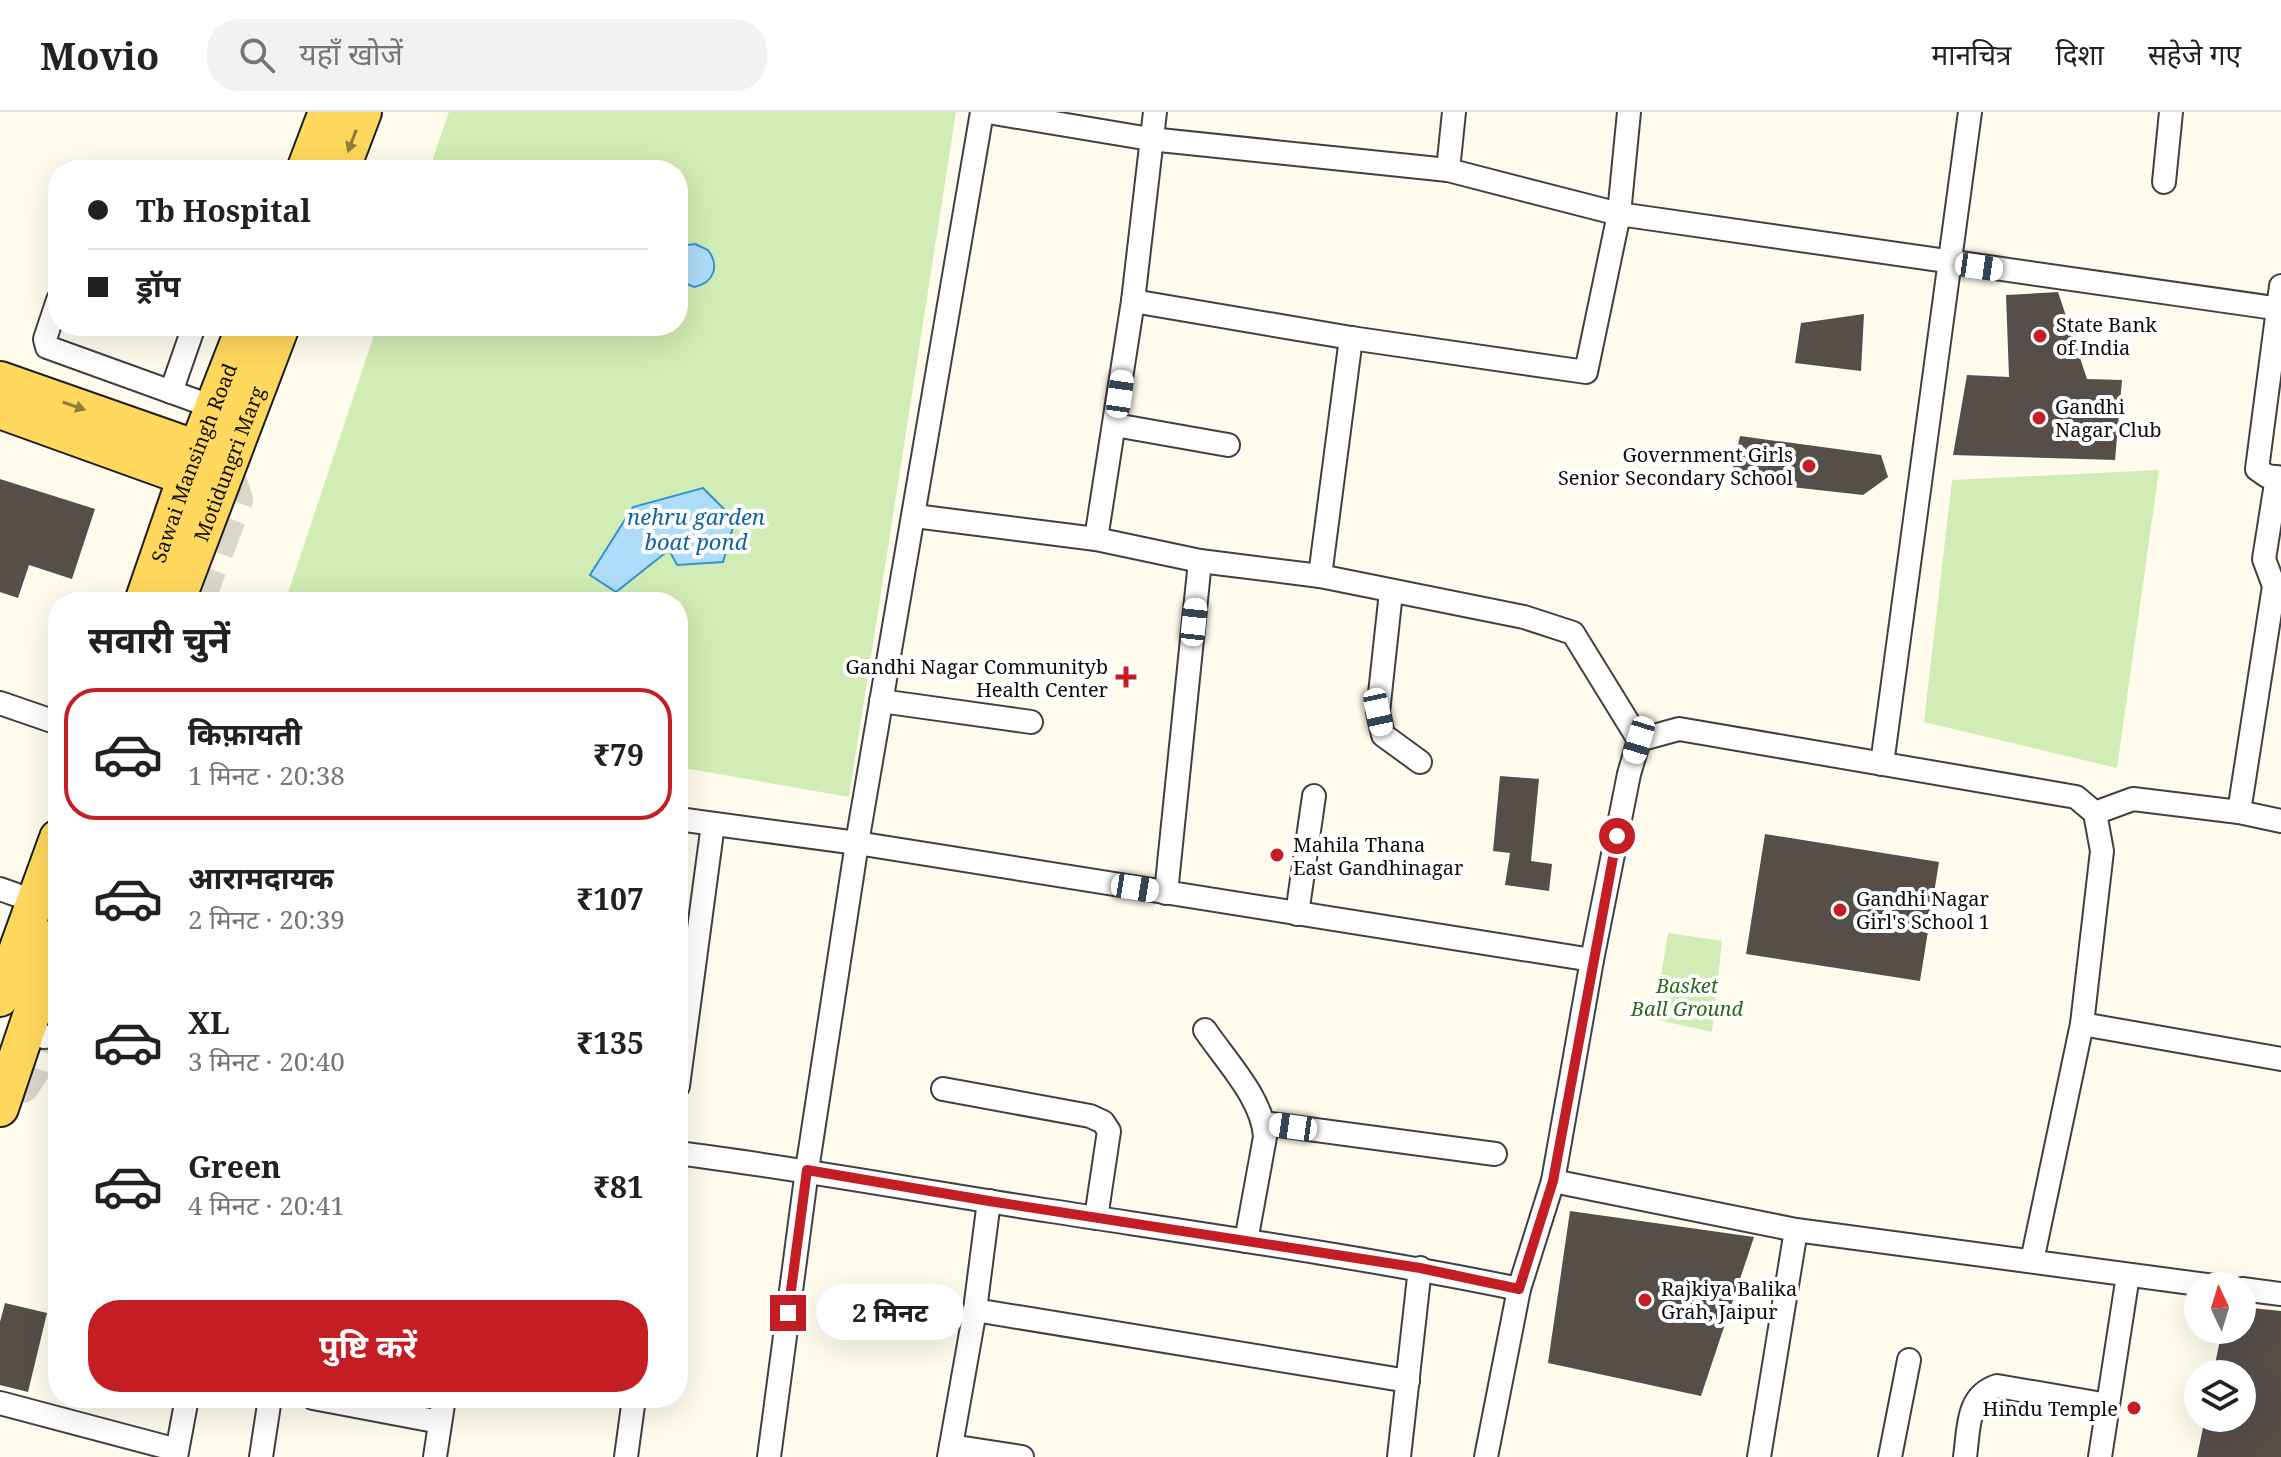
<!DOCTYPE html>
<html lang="hi">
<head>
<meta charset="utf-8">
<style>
  :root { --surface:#fff; --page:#f2f2f2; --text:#202124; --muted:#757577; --line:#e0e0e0; --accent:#c51d24 }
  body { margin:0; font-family:"Noto Serif","Noto Sans Devanagari",serif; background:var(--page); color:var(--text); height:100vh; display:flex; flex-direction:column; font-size:30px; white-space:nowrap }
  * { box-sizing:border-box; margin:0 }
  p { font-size:26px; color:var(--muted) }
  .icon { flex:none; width:44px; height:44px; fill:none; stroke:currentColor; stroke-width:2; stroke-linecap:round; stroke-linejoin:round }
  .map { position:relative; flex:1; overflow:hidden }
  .details { position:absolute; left:48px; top:480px; width:640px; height:816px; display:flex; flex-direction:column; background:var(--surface); border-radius:32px; box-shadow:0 8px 32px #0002 }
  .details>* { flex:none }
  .hud { position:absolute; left:48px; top:48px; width:640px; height:176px; border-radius:32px; box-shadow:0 8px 32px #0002; display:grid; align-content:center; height:176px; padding:0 40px; background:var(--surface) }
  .needle { width:52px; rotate:356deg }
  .tools { position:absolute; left:2184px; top:1160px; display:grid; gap:16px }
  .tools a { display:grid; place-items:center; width:72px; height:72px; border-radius:50%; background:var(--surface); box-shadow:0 8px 32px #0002; font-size:40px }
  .end { position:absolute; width:36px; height:36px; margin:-18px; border:10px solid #c51d24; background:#fff; box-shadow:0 0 0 4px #fff }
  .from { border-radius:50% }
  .bubble { position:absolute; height:56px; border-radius:28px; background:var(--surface); box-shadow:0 8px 32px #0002; font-size:26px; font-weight:700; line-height:56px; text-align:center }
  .car { position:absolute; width:24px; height:48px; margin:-24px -12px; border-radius:10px; box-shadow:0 0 6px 2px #0007; background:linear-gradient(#fff 24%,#345 0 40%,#fff 0 76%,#345 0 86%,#fff 0) }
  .hud b { display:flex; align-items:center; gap:28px; height:76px; font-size:30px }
  .hud b+b { border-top:2px solid var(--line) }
  .hud i { width:20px; height:20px; background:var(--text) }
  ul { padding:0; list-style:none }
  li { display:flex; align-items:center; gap:24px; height:132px; margin:0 16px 12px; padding:0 24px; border:4px solid transparent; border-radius:32px }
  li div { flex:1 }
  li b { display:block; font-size:30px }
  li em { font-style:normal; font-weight:700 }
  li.active { border-color:var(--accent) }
  li>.icon { width:72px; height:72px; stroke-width:1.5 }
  h2 { padding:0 40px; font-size:36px; line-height:96px }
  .button { display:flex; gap:16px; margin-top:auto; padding:16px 40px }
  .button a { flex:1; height:92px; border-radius:32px; background:var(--accent); color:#fff; font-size:32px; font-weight:700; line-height:92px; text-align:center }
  header { display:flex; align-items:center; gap:48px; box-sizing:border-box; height:112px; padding:0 40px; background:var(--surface); border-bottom:2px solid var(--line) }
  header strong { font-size:38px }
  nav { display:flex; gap:44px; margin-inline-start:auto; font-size:28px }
  .search { width:560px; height:72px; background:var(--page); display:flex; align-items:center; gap:20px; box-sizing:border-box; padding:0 28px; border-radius:32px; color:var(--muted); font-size:30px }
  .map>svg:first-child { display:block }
</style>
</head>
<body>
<header>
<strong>Movio</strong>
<div class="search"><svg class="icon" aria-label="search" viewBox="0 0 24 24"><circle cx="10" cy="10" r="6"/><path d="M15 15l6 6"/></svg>यहाँ खोजें</div>
<nav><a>मानचित्र</a><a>दिशा</a><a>सहेजे गए</a></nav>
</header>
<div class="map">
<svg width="2281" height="1345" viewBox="0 0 2281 1345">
  <rect width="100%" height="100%" fill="#fffbed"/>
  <g fill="#d1ecb4">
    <polygon points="449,0 956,0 849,685 678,655 678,490 285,490 377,214 678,214 678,58 429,58"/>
    <polygon points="2159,358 2117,656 1924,610 1952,368"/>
    <polygon points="1668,821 1722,829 1712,920 1654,907"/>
  </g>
  <g fill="#aeddfa" stroke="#3193d5" stroke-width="2">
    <path d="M695,132l13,6c12,16 6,33 -14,37l-16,-7v-29l9,-6z"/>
    <polygon points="703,376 735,408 723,450 677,453 669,438 616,480 590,463 633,395"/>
  </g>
  <g fill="#564e49">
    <polygon points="2058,180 2087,267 2122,268 2115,348 1953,343 1967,263 2009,265 2006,183"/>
    <polygon points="1864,202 1861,259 1795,251 1801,211"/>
    <polygon points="1740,324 1881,343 1888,365 1863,383 1730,368"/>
    <polygon points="0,367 95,397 72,467 29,453 18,486 0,480"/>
    <polygon points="1500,664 1539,667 1531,749 1552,752 1549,779 1505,773 1510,741 1493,739"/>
    <polygon points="1765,722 1939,750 1920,869 1746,842"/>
    <polygon points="1570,1099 1754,1125 1701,1284 1548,1251"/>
    <polygon points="5,1191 47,1201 28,1280 0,1273 0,1210"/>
    <polygon points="2242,1195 2281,1199 2281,1345 2197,1345 2205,1306 2242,1306 2242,1262 2213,1262 2222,1218 2242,1218"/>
  </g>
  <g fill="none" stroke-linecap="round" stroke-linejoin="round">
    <g stroke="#dbd7cb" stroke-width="36" stroke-dasharray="36 18" stroke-linecap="butt">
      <polyline points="196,490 235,388 231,375 201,358"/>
      <polyline points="7,975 22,973 33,956 55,887"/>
    </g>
    <defs>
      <g id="street">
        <polyline points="988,0 1150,27 1448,58 1619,102 2281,197"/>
        <polyline points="1448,58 1454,0"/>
        <polyline points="2164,70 2171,0"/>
        <polyline points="2281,174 2257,357 2267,364 2281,366"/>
        <polyline points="58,188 45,227 47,235 213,295"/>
        <polyline points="1133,189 1351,226 1586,260 1619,102 1629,0"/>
        <polyline points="171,280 194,214"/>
        <polyline points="1115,313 1228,333"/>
        <polyline points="915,404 1096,427 1200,449 1320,464 1524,505 1573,521 1639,628"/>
        <polyline points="1096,427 1133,189 1155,0"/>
        <polyline points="1320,464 1351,226"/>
        <polyline points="1391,480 1378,600 1383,623 1420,650"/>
        <polyline points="881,589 1031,610"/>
        <polyline points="0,591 58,611"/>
        <polyline points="1882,652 1970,0"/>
        <polyline points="2239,700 2274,474 2264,447 2277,365"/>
        <polyline points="2095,701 2133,687 2239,700 2281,709"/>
        <polyline points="678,707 857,731 1592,848"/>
        <polyline points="0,777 34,789"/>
        <polyline points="1166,781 1200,449"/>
        <polyline points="1297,802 1314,684"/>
        <polyline points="2082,912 2281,947"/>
        <path d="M1205,918c21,31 58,69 60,107l-19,104"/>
        <polyline points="43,925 58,924"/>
        <polyline points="678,974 713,712"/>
        <polyline points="943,977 1090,1004 1103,1010 1109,1019 1096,1106"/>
        <polyline points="1264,1011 1495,1042"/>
        <path d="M678,1041c125,16 248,39 373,58 156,24 313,46 468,78"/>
        <polyline points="2032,1149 2082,912 2102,739 2095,701 2076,685 1679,617 1639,628 1629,662 1592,848 1553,1069 1796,1118 2214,1174"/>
        <polyline points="2242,1177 2281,1182"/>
        <polyline points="975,1198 1408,1269"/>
        <polyline points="313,1286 440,1310"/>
        <polyline points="0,1291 177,1338"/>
        <polyline points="951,1334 1022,1345"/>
        <polyline points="176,1345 187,1286"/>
        <polyline points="261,1345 270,1286"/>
        <polyline points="435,1345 444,1286"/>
        <polyline points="626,1345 634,1286"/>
        <polyline points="769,1345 807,1058 857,731 982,0"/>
        <polyline points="949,1345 975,1198 989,1089"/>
        <polyline points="1399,1345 1420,1156"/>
        <polyline points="1486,1345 1519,1177 1553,1069"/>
        <polyline points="1759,1345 1796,1118"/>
        <polyline points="1890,1345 1909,1248"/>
        <path d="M1965,1345c4,-28 1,-61 32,-71l111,19"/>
        <polyline points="2100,1345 2128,1163"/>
      </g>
      <g id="primary">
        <polyline points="305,58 327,0"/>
        <polyline points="341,58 363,0"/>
        <polyline points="0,268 197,337"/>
        <polyline points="0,298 186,365"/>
        <path id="s1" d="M143,490l43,-125 59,-151"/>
        <path id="s2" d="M176,490l105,-276"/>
        <polyline points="0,886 58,726"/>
        <polyline points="0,996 58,824"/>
      </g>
    </defs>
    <use href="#street" stroke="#404040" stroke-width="26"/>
    <use href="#primary" stroke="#1e1e1e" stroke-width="40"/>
    <use href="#street" stroke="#fff" stroke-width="22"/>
    <use href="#primary" stroke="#ffd85d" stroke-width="36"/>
  </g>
  <defs><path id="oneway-solid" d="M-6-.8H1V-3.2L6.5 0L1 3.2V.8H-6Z" transform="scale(2)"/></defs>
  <g fill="#927d39">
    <use href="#oneway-solid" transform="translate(352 29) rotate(111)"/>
    <use href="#oneway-solid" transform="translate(74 294) rotate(19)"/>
  </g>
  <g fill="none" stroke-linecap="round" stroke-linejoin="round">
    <polyline stroke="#c51d24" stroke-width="10" points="788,1201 807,1058 989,1089 1420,1156 1519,1177 1553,1069 1617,724"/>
  </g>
  <g fill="#c51d24" stroke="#fff" stroke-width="3">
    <circle cx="2040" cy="224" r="8"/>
    <circle cx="2039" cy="306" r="8"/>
    <circle cx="1809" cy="354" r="8"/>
    <path d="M1122 553h8v8h8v8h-8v8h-8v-8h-8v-8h8z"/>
    <circle cx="1277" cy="743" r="8"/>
    <circle cx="1840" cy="798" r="8"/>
    <circle cx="1645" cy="1188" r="8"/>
    <circle cx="2134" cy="1296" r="8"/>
  </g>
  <g text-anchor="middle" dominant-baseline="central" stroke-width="8" stroke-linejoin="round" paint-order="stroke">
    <g font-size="20" fill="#0d0d0d" stroke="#fff" text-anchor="start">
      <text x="2056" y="212">State Bank<tspan x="2056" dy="23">of India</tspan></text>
      <text x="2055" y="294">Gandhi<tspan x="2055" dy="23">Nagar Club</tspan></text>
      <text x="1793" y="342" text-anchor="end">Government Girls<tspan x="1793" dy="23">Senior Secondary School</tspan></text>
      <text x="1108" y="554" text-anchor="end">Gandhi Nagar Communityb<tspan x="1108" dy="23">Health Center</tspan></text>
      <text x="1293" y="732">Mahila Thana<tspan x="1293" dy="23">East Gandhinagar</tspan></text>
      <text x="1856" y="786">Gandhi Nagar<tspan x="1856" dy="23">Girl's School 1</tspan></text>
      <text x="1661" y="1176">Rajkiya Balika<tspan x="1661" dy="23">Grah, Jaipur</tspan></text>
      <text x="2118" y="1296" text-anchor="end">Hindu Temple</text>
    </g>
    <g font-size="20" fill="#0d0d0d" stroke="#fff">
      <text stroke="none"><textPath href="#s1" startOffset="148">Sawai Mansingh Road</textPath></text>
      <text stroke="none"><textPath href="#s2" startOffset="148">Motidungri Marg</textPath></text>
    </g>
    <g font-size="20" font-style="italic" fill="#2a6819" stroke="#fff">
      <text x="1687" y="873">Basket<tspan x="1687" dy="23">Ball Ground</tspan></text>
    </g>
    <g font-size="22" font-style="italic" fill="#0f64a6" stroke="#fff">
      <text x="696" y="404">nehru garden<tspan x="696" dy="25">boat pond</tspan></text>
    </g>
  </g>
</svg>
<div class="tools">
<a><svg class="needle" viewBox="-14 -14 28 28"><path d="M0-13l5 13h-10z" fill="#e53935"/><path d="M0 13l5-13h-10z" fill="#757577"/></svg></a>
<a><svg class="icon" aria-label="layers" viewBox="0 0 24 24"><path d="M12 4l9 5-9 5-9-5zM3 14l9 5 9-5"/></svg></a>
</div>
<i class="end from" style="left:1617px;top:724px"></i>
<i class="end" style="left:788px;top:1201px"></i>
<div class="bubble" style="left:816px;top:1172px;width:148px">2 मिनट</div>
<i class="car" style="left:1979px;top:155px;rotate:98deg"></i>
<i class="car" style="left:1120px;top:282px;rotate:8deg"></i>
<i class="car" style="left:1194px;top:510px;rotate:6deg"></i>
<i class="car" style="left:1378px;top:600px;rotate:168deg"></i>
<i class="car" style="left:1639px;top:628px;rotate:197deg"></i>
<i class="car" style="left:1135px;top:776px;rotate:99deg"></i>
<i class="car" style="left:1293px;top:1015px;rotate:278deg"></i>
<div class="hud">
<b><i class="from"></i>Tb Hospital</b>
<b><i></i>ड्रॉप</b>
</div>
<section class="details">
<h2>सवारी चुनें</h2>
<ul>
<li class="active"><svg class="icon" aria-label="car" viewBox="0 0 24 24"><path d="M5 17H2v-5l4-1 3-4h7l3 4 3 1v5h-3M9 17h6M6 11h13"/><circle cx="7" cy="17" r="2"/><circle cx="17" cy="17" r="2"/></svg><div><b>किफ़ायती</b><p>1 मिनट · 20:38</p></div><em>₹79</em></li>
<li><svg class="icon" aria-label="car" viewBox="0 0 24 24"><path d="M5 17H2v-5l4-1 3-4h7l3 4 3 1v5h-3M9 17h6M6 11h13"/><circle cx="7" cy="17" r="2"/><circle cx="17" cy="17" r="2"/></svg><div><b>आरामदायक</b><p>2 मिनट · 20:39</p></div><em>₹107</em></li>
<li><svg class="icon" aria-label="car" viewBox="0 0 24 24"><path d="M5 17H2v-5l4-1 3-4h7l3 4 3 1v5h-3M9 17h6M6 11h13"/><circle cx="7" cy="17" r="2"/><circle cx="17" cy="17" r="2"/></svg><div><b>XL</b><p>3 मिनट · 20:40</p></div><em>₹135</em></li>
<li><svg class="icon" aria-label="car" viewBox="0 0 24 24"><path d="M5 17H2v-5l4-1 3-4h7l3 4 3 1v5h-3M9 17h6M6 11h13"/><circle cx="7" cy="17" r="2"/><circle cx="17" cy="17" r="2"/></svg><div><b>Green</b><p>4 मिनट · 20:41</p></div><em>₹81</em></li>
</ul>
<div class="button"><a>पुष्टि करें</a></div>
</section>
</div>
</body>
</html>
